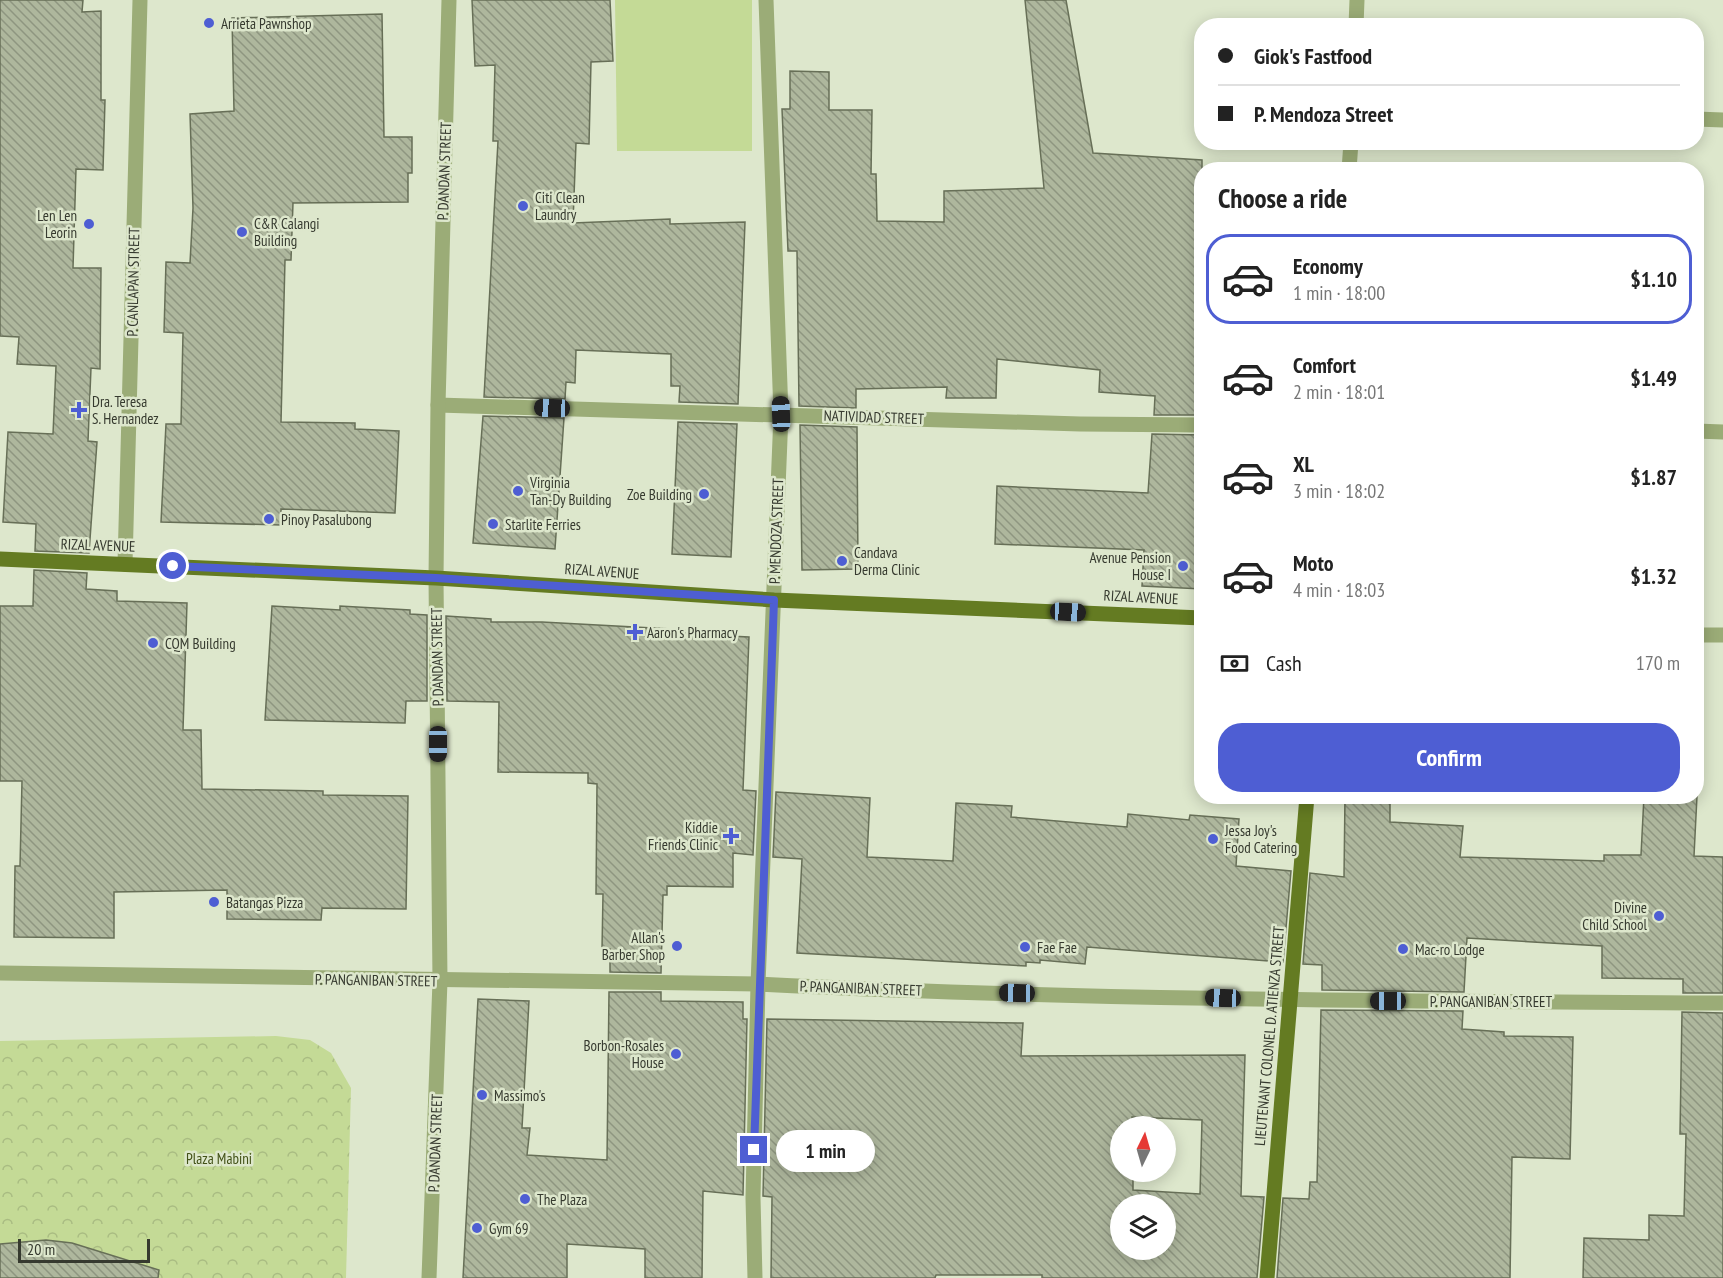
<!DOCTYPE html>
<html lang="en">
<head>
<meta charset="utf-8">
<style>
  :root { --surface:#fff; --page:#f2f2f2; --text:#222; --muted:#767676; --line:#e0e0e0; --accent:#4e5ed3 }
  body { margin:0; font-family:"PT Sans Narrow",sans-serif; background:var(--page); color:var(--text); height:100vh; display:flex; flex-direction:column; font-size:22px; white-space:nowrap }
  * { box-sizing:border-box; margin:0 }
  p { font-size:20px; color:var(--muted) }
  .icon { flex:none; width:33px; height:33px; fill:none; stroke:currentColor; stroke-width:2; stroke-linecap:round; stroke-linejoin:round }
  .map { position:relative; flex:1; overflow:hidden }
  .details { position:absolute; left:1194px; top:162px; width:510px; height:642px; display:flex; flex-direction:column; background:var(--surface); border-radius:24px; box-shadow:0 3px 15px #0003 }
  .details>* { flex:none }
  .top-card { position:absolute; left:1194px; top:18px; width:510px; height:132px; border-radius:24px; box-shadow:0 3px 15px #0003; display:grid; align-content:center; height:132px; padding:0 24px; background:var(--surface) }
  .needle { width:39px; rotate:5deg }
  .tools { position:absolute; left:1110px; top:1116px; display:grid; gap:12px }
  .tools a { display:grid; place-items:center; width:66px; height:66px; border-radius:50%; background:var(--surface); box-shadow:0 3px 15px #0003; font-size:30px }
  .scale { position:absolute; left:18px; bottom:15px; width:132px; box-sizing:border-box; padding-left:6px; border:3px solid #363a2f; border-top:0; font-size:16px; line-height:21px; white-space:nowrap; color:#363a2f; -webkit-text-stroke:4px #dde7cc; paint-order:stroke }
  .end { position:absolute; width:27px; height:27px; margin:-14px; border:8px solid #4e5ed3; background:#fff; box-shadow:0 0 0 3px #fff }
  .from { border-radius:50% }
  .bubble { position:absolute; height:42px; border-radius:21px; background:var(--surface); box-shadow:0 3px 15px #0003; font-size:20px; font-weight:700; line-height:42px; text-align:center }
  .car { position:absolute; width:18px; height:36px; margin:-18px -9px; border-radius:8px; box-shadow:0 0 4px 2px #0007; background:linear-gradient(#222 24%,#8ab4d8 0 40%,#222 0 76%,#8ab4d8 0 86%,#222 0) }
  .top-card b { display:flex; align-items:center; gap:21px; height:57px; font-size:22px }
  .top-card b+b { border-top:2px solid var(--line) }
  .top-card i { width:15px; height:15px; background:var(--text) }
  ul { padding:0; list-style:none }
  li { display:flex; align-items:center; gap:18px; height:90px; margin:0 12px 9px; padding:0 12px; border:3px solid transparent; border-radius:24px }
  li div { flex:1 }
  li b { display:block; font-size:22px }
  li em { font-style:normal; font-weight:700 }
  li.active { border-color:var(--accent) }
  li>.icon { width:54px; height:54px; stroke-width:1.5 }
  h2 { padding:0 24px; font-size:27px; line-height:72px }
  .pay { display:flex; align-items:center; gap:15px; height:66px; padding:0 24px; font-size:22px }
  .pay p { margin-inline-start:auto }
  .primary-button { display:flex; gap:12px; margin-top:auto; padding:12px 24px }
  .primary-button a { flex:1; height:69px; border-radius:24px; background:var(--accent); color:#fff; font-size:24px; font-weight:700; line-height:69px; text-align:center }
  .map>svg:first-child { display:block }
</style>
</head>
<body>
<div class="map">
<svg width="1723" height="1278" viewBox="0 0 1723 1278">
  <defs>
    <pattern id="park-crowns" width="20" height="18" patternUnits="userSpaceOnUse" patternTransform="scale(1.5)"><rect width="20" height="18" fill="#c4da96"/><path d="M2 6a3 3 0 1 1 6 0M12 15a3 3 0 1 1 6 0" fill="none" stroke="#a9bc82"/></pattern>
    <pattern id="building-back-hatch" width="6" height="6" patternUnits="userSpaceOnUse" patternTransform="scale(1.5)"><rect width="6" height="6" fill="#aeb79d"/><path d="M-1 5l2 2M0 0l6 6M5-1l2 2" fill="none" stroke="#8e9680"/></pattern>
  </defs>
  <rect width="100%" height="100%" fill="#dde7cc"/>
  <polygon fill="#c4da96" points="615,0 752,0 752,151 617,151"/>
  <polygon fill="url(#park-crowns)" points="276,1036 310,1040 331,1053 351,1088 346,1278 0,1278 0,1041"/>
  <g fill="url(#building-back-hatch)" stroke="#676f57" stroke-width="1.5" fill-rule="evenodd">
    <polygon points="0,0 83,0 82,12 101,11 101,100 105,100 103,170 76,169 73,268 101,268 100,369 91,368 88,441 97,442 89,553 35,551 36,524 3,522 8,432 53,434 56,366 17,364 19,337 0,336"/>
    <polygon points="472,0 610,0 613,61 591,62 589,144 576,143 573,223 670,219 670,224 745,222 738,404 679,402 680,386 671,386 671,354 576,350 575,383 566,382 565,399 484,397 498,141 493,141 495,65 475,66"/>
    <polygon points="1025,0 1066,0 1093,153 1202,160 1202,415 1154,415 1155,396 1099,392 1100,370 997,359 996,398 946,398 947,387 856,389 856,408 799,406 797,251 788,251 782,109 790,109 790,71 829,72 829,110 872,110 871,174 876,174 877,221 944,222 944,191 1044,188"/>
    <polygon points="382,14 384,137 412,137 412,173 408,173 408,202 293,203 291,260 285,260 281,422 355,423 355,429 399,431 395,513 281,509 281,525 161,522 166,424 181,424 183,333 164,332 166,262 190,263 193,208 190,114 234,111 232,18"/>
    <polygon points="483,416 564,418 555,549 473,543"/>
    <polygon points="678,422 737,424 731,557 672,554"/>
    <polygon points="800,425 857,427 858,569 802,570"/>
    <polygon points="1152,434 1202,435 1202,589 1142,586 1144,550 995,544 997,486 1148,493"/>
    <polygon points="34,570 87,573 86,589 117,591 117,601 187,603 183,730 201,730 202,789 323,791 323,795 408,796 406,909 322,908 321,920 227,919 227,890 114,892 114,938 14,937 15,866 20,866 22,781 0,781 0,606 33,606"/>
    <polygon points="272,606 340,610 340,606 410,610 410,614 427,615 427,701 406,701 405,723 265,720"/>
    <polygon points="446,616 491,619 491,622 542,622 708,631 707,635 749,637 743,790 756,791 753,855 733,853 733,887 667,886 667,895 663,895 661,973 610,972 610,949 602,949 603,894 596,894 597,784 588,783 588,773 498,772 499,702 447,701"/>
    <polygon points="776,792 870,798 867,857 953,861 956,803 1012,806 1011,817 1127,827 1128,814 1189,820 1190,815 1239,819 1236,866 1291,871 1283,962 1087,947 1085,964 1040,960 1040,963 1026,962 1026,966 797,953 802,859 773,857"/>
    <polygon points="1345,796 1390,796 1390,822 1463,826 1460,857 1604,861 1604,855 1641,855 1644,796 1697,796 1694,856 1723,857 1723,993 1683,993 1683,979 1602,978 1602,946 1467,938 1464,992 1322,990 1322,965 1303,964 1310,873 1344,877"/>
    <polygon points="609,992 661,992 661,1001 743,1002 743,1019 747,1019 743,1195 703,1191 702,1278 645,1278 645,1249 567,1244 567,1278 463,1278 478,999 529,1001 522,1128 530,1128 527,1155 607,1160"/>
    <polygon points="1321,1010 1463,1011 1462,1029 1504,1032 1504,1036 1573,1037 1570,1159 1512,1157 1510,1278 1277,1278 1283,1198 1309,1199 1310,1182 1317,1182"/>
    <polygon points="1682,1012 1723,1013 1723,1278 1583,1278 1584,1238 1649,1240 1649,1215 1684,1216 1686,1134 1680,1134"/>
    <path d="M767,1019l256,4 -2,33 224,-1 -4,141 23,1 -7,81h-215v-3h-106l-1,3h-164l1,-81 -9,-1zM1132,1117l70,3 -2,74 -67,-4v-18h-13v-46h12zM1120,1204h46v46h-46z"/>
    <polygon points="46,1240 72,1243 159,1270 158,1278 0,1278 0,1244"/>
  </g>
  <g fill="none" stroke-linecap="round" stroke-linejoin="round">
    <g stroke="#9bac77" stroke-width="15">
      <polyline points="1356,26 1357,0"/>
      <polyline points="1696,119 1723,120"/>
      <polyline points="1349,170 1351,142"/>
      <polyline points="438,405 1080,424 1202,425"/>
      <polyline points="1696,431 1723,432"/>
      <polyline points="125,564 140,0"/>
      <polyline points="1696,635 1723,635"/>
      <path d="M0,973l758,11c321,16 643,17 965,19"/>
      <polyline points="429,1278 440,981 436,578 438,405 449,0"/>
      <polyline points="755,1278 753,1198 758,984 781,414 766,0"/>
    </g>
    <g stroke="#647b22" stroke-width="15">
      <polyline points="0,559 436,578 774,600 1202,618"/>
      <polyline points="1267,1278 1307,796"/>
    </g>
  </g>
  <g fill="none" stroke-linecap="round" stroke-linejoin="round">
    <polyline stroke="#4e5ed3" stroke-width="8" points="173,566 436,578 774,600 754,1150"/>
  </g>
  <g fill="#4e5ed3" stroke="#dde7cc" stroke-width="2">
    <circle cx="209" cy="23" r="6"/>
    <circle cx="523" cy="206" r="6"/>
    <circle cx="89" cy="224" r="6"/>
    <circle cx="242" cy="232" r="6"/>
    <path d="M76 401h6v6h6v6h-6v6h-6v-6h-6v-6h6z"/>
    <circle cx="518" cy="491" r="6"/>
    <circle cx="704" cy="494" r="6"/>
    <circle cx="269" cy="519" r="6"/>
    <circle cx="493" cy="524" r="6"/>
    <circle cx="842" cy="561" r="6"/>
    <circle cx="1183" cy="566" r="6"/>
    <path d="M632 623h6v6h6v6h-6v6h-6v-6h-6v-6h6z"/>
    <circle cx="153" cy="643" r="6"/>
    <path d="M728 827h6v6h6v6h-6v6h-6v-6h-6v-6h6z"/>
    <circle cx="1213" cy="839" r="6"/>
    <circle cx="214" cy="902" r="6"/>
    <circle cx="1659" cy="916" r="6"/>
    <circle cx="677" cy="946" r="6"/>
    <circle cx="1025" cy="947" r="6"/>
    <circle cx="1403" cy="949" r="6"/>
    <circle cx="676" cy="1054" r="6"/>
    <circle cx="482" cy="1095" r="6"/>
    <circle cx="525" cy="1199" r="6"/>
    <circle cx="477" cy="1228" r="6"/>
  </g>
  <g text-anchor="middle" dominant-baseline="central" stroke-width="5" stroke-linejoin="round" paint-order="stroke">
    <g font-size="15" fill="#363a2f" stroke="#dde7cc" text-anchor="start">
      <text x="221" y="23">Arrieta Pawnshop</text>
      <text x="535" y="197">Citi Clean<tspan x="535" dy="17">Laundry</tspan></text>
      <text x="77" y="215" text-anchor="end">Len Len<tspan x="77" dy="17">Leorin</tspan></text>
      <text x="254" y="223">C&amp;R Calangi<tspan x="254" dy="17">Building</tspan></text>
      <text x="92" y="401">Dra. Teresa<tspan x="92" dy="17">S. Hernandez</tspan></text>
      <text x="530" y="482">Virginia<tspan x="530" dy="17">Tan-Dy Building</tspan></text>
      <text x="692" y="494" text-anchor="end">Zoe Building</text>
      <text x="281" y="519">Pinoy Pasalubong</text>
      <text x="505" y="524">Starlite Ferries</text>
      <text x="854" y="552">Candava<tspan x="854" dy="17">Derma Clinic</tspan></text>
      <text x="1171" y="557" text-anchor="end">Avenue Pension<tspan x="1171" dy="17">House I</tspan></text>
      <text x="647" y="632">Aaron's Pharmacy</text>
      <text x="165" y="643">CQM Building</text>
      <text x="718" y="827" text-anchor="end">Kiddie<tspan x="718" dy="17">Friends Clinic</tspan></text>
      <text x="1225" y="830">Jessa Joy's<tspan x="1225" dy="17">Food Catering</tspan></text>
      <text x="226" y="902">Batangas Pizza</text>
      <text x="1647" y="907" text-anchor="end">Divine<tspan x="1647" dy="17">Child School</tspan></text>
      <text x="665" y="937" text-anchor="end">Allan's<tspan x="665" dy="17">Barber Shop</tspan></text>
      <text x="1037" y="947">Fae Fae</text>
      <text x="1415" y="949">Mac-ro Lodge</text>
      <text x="664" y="1045" text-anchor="end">Borbon-Rosales<tspan x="664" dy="17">House</tspan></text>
      <text x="494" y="1095">Massimo's</text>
      <text x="537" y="1199">The Plaza</text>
      <text x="489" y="1228">Gym 69</text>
    </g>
    <g font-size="15" fill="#363a2f" stroke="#dde7cc">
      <text transform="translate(444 171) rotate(-88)">P. DANDAN STREET</text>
      <text transform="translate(133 282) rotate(-89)">P. CANLAPAN STREET</text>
      <text transform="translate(874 417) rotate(2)">NATIVIDAD STREET</text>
      <text transform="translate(776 531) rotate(-88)">P. MENDOZA STREET</text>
      <text transform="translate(98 545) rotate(2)">RIZAL AVENUE</text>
      <text transform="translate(602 571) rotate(4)">RIZAL AVENUE</text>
      <text transform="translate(1141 597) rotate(3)">RIZAL AVENUE</text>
      <text transform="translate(437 657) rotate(-91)">P. DANDAN STREET</text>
      <text transform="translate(376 980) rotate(1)">P. PANGANIBAN STREET</text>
      <text transform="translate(861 988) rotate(2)">P. PANGANIBAN STREET</text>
      <text x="1491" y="1001">P. PANGANIBAN STREET</text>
      <text transform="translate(1269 1036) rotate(-85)">LIEUTENANT COLONEL D. ATIENZA STREET</text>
      <text transform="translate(435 1143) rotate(-88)">P. DANDAN STREET</text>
    </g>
    <g font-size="15" fill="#425117" stroke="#dde7cc">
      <text x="219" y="1158">Plaza Mabini</text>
    </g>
  </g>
</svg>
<div class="tools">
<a><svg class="needle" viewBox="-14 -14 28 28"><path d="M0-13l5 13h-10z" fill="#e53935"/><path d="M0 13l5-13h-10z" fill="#767676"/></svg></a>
<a><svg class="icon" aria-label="layers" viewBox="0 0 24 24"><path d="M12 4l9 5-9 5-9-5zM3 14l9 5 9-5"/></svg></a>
</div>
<div class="scale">20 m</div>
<i class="end from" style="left:173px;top:566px"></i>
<i class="end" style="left:754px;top:1150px"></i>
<div class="bubble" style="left:776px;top:1130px;width:99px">1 min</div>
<i class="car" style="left:552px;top:408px;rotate:272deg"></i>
<i class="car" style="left:781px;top:414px;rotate:358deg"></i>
<i class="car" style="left:1068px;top:612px;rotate:93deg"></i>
<i class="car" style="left:438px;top:744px;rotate:180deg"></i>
<i class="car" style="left:1017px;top:993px;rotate:271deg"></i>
<i class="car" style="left:1223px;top:998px;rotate:272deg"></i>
<i class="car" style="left:1388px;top:1001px;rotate:270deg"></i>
<div class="top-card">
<b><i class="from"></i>Giok's Fastfood</b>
<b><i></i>P. Mendoza Street</b>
</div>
<section class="details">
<h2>Choose a ride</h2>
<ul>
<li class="active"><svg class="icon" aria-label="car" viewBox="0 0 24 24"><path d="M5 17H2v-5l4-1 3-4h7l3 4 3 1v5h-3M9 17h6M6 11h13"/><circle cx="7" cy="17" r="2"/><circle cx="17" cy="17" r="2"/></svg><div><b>Economy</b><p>1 min · 18:00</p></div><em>$1.10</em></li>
<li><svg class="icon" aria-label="car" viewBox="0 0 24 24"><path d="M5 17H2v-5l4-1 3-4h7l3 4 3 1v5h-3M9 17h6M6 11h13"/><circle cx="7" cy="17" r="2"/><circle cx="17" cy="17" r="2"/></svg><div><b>Comfort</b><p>2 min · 18:01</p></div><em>$1.49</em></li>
<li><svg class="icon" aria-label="car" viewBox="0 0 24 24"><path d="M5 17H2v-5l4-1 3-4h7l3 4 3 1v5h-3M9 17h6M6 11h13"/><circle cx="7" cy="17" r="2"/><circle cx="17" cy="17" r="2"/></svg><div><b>XL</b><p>3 min · 18:02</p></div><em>$1.87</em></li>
<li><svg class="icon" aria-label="car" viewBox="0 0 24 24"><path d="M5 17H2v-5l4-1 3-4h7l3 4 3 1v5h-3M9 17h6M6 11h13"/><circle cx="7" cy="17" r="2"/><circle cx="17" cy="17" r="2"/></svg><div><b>Moto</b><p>4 min · 18:03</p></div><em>$1.32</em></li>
</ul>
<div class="pay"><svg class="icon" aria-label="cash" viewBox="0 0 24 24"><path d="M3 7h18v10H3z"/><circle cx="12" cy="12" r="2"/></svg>Cash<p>170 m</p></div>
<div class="primary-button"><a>Confirm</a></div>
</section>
</div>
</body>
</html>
